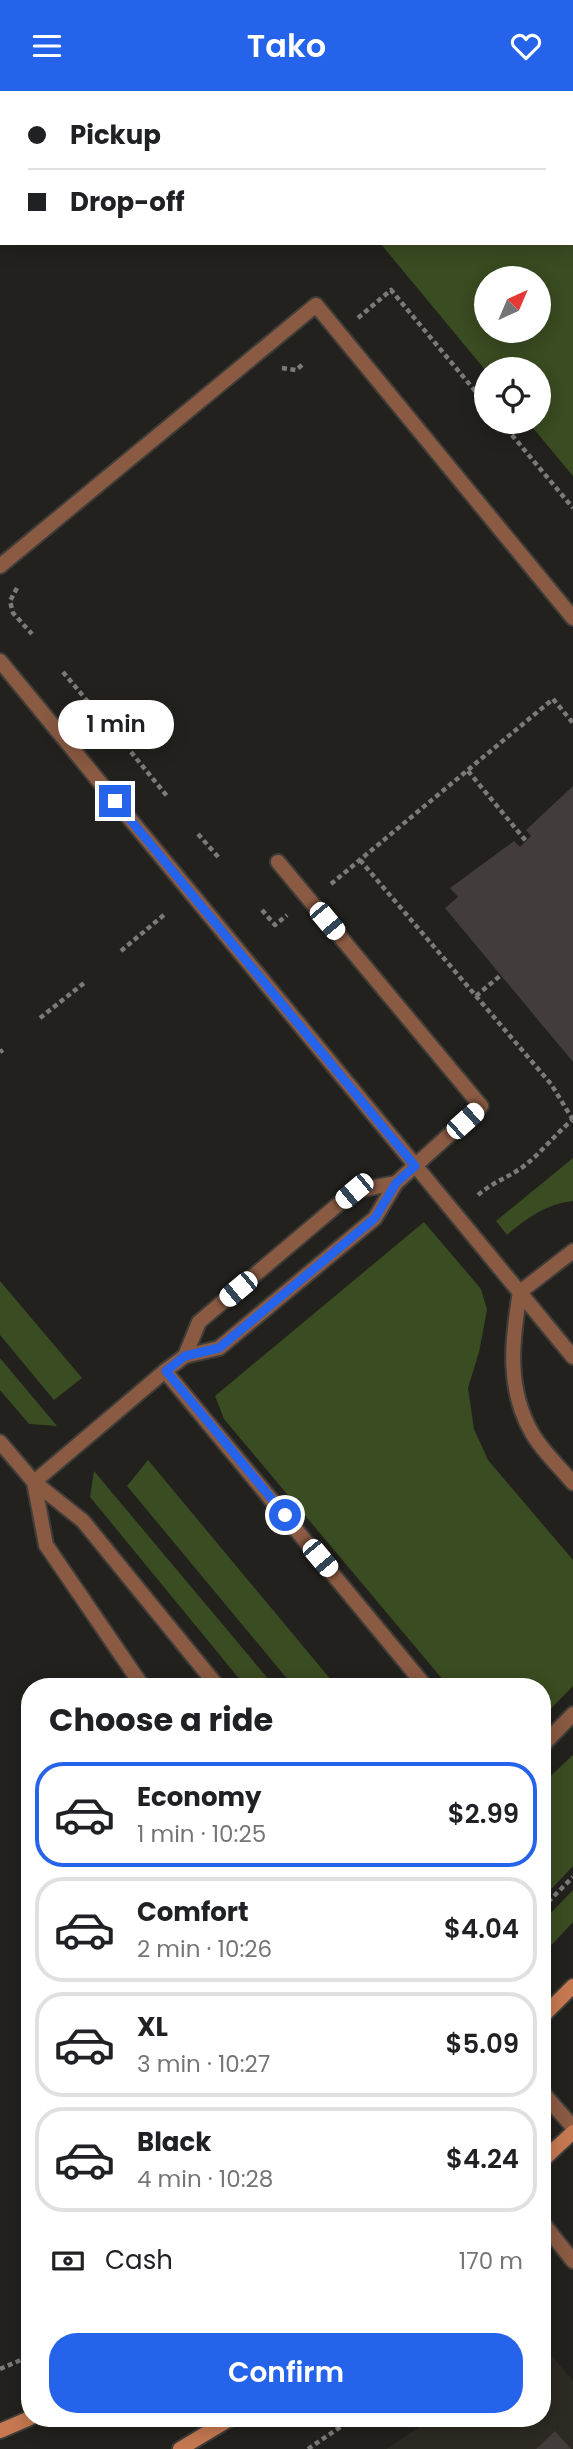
<!DOCTYPE html>
<html lang="en">
<head>
<meta charset="utf-8">
<style>
  :root { --surface:#fff; --page:#f2f2f2; --text:#202124; --muted:#757577; --line:#e0e0e0; --accent:#2563eb }
  body { margin:0; font-family:Poppins,sans-serif; background:var(--page); color:var(--text); height:100vh; display:flex; flex-direction:column; font-size:26px; white-space:nowrap }
  * { box-sizing:border-box; margin:0 }
  p { font-size:23px; color:var(--muted) }
  .icon { flex:none; width:38px; height:38px; fill:none; stroke:currentColor; stroke-width:2; stroke-linecap:round; stroke-linejoin:round }
  .map { position:relative; flex:1; overflow:hidden }
  .sheet { position:absolute; left:21px; top:1587px; width:530px; height:749px; display:flex; flex-direction:column; background:var(--surface); border-radius:28px; box-shadow:0 4px 18px #0003 }
  .sheet>* { flex:none }
  .banner { position:absolute; left:0px; top:0px; width:574px; height:154px; box-shadow:0 4px 18px #0003; display:grid; align-content:center; height:154px; padding:0 28px; background:var(--surface) }
  .needle { width:46px; rotate:44deg }
  .buttons { position:absolute; left:474px; top:175px; display:grid; gap:14px }
  .buttons a { display:grid; place-items:center; width:77px; height:77px; border-radius:50%; background:var(--surface); box-shadow:0 4px 18px #0003; font-size:35px }
  .end { position:absolute; width:32px; height:32px; margin:-16px; border:9px solid #2563eb; background:#fff; box-shadow:0 0 0 4px #fff }
  .from { border-radius:50% }
  .bubble { position:absolute; height:49px; border-radius:24px; background:var(--surface); box-shadow:0 4px 18px #0003; font-size:23px; font-weight:600; line-height:49px; text-align:center }
  .car { position:absolute; width:21px; height:42px; margin:-21px -10px; border-radius:9px; box-shadow:0 0 5px 2px #0007; background:linear-gradient(#fff 24%,#345 0 40%,#fff 0 76%,#345 0 86%,#fff 0) }
  .banner b { display:flex; align-items:center; gap:24px; height:66px; font-size:26px }
  .banner b+b { border-top:2px solid var(--line) }
  .banner i { width:18px; height:18px; background:var(--text) }
  ul { padding:0; list-style:none }
  li { display:flex; align-items:center; gap:21px; height:105px; margin:0 14px 10px; padding:0 14px; border:4px solid var(--line); border-radius:28px }
  li div { flex:1 }
  li b { display:block; font-size:26px }
  li em { font-style:normal; font-weight:600 }
  li.selected { border-color:var(--accent) }
  li>.icon { width:63px; height:63px; stroke-width:1.5 }
  h2 { padding:0 28px; font-size:32px; line-height:84px }
  .pay { display:flex; align-items:center; gap:18px; height:77px; padding:0 28px; font-size:26px }
  .pay p { margin-inline-start:auto }
  .button { display:flex; gap:14px; margin-top:auto; padding:14px 28px }
  .button a { flex:1; height:80px; border-radius:28px; background:var(--accent); color:#fff; font-size:28px; font-weight:600; line-height:80px; text-align:center }
  header { display:flex; justify-content:space-between; align-items:center; height:91px; padding:0 28px; background:var(--accent); color:#fff; font-size:32px; font-weight:600 }
  .map>svg:first-child { display:block }
</style>
</head>
<body>
<header><svg class="icon" aria-label="menu" viewBox="0 0 24 24"><path d="M4 6h16M4 12h16M4 18h16"/></svg>Tako<svg class="icon" aria-label="heart" viewBox="0 0 24 24"><path d="M12 20l-8-8c-3-5 5-10 8-4 3-6 11-1 8 4z"/></svg></header>
<div class="map">
<svg width="573" height="2358" viewBox="0 0 573 2358">
  <rect width="100%" height="100%" fill="#22211d"/>
  <polygon fill="#2c2a22" points="543,2254 573,2290 573,2358 386,2358 431,2328 542,2328"/>
  <g fill="#3a4c21" fill-rule="evenodd">
    <polygon points="256,0 540,0 541,2 257,2"/>
    <path d="M572,39l1,1v345l-45,-54h11v-53l-53,2 -106,-128h192zM486,187h53v53h-53z"/>
    <path d="M573,1067v43c-27,3 -46,17 -66,34l-11,-14z"/>
    <polygon points="424,1131 481,1198 487,1219 479,1261 468,1297 474,1338 488,1369 573,1469 573,1595 543,1626 542,1596 449,1596 224,1328 215,1305"/>
    <polygon points="0,1190 82,1287 54,1309 0,1244"/>
    <polygon points="0,1267 57,1335 29,1333 0,1299"/>
    <polygon points="148,1369 337,1596 294,1596 127,1395"/>
    <polygon points="94,1380 275,1596 246,1596 90,1406"/>
    <polygon points="573,1664 573,1775 543,1807 543,1692"/>
    <polygon points="573,1799 573,1831 543,1863 543,1830"/>
  </g>
  <g fill="none" stroke-linecap="round" stroke-linejoin="round">
    <g stroke="#00122c" stroke-width="12">
      <polyline points="481,0 482,2"/>
      <polyline points="572,117 573,118"/>
    </g>
  </g>
  <g fill="#423d3b">
    <polygon points="573,695 573,971 445,817 458,806 450,797 514,750 520,756 531,745 526,739"/>
    <polygon points="555,2340 571,2358 536,2358"/>
  </g>
  <g fill="none" stroke-linecap="round" stroke-linejoin="round">
    <defs>
      <g id="service">
        <polyline points="0,475 316,214 573,527"/>
        <polyline points="0,570 573,1266"/>
        <path d="M573,1160l-53,41c-8,48 -14,96 12,141 10,18 28,34 41,50"/>
        <polyline points="185,1265 199,1231 354,1100 396,1092"/>
        <polyline points="165,1280 185,1265 219,1257 375,1127 396,1092 481,1015 278,771"/>
        <polyline points="0,1351 34,1391 83,1430 218,1596"/>
        <polyline points="34,1391 165,1280 426,1596"/>
        <polyline points="34,1391 46,1454 143,1596"/>
        <polyline points="542,1655 573,1623"/>
      </g>
      <g id="tertiary">
        <polyline points="542,2001 573,2036"/>
        <polyline points="542,2131 573,2170"/>
      </g>
      <g id="secondary">
        <polyline points="542,1926 573,1895"/>
        <polyline points="542,2070 573,2041"/>
        <polyline points="0,2340 30,2327"/>
        <polyline points="180,2358 230,2328"/>
      </g>
    </defs>
    <use href="#service" stroke="#3e3d3a" stroke-width="18"/>
    <use href="#tertiary" stroke="#3e3d3a" stroke-width="18"/>
    <use href="#secondary" stroke="#3e3d3a" stroke-width="18"/>
    <g stroke="#7b7a77" stroke-width="4.5" stroke-dasharray="5 3.5" stroke-linecap="butt">
      <polyline points="358,227 391,199 486,313"/>
      <polyline points="282,277 296,279 302,274"/>
      <polyline points="501,331 573,417"/>
      <polyline points="17,497 10,510 13,522 32,543"/>
      <polyline points="63,581 99,624"/>
      <polyline points="131,661 167,705"/>
      <polyline points="468,680 526,750"/>
      <polyline points="198,743 220,768"/>
      <polyline points="360,769 551,993 573,1029"/>
      <polyline points="331,793 553,608 573,632"/>
      <polyline points="262,819 275,834 287,824"/>
      <polyline points="121,860 165,823"/>
      <polyline points="476,905 501,884"/>
      <polyline points="40,927 84,892"/>
      <polyline points="0,961 3,959"/>
      <path d="M478,1104c16,-14 35,-19 51,-33 15,-13 28,-29 43,-42"/>
      <polyline points="542,1817 573,1786"/>
      <polyline points="0,2278 30,2265"/>
      <polyline points="308,2358 352,2328"/>
    </g>
    <use href="#service" stroke="#8a5a42" stroke-width="14"/>
    <use href="#tertiary" stroke="#8a5a42" stroke-width="14"/>
    <use href="#secondary" stroke="#c67951" stroke-width="14"/>
  </g>
  <g fill="none" stroke-linecap="round" stroke-linejoin="round">
    <polyline stroke="#2563eb" stroke-width="9" points="115,710 415,1075 396,1092 375,1127 219,1257 185,1265 166,1280 285,1424"/>
  </g>
</svg>
<div class="buttons">
<a><svg class="needle" viewBox="-14 -14 28 28"><path d="M0-13l5 13h-10z" fill="#e53935"/><path d="M0 13l5-13h-10z" fill="#757577"/></svg></a>
<a><svg class="icon" aria-label="locate" viewBox="0 0 24 24"><circle cx="12" cy="12" r="6"/><path d="M12 2v4M12 18v4M2 12h4M18 12h4"/></svg></a>
</div>
<i class="end from" style="left:285px;top:1424px"></i>
<i class="end" style="left:115px;top:710px"></i>
<div class="bubble" style="left:58px;top:609px;width:116px">1 min</div>
<i class="car" style="left:327px;top:830px;rotate:140deg"></i>
<i class="car" style="left:465px;top:1030px;rotate:48deg"></i>
<i class="car" style="left:354px;top:1100px;rotate:230deg"></i>
<i class="car" style="left:238px;top:1198px;rotate:230deg"></i>
<i class="car" style="left:320px;top:1467px;rotate:140deg"></i>
<div class="banner">
<b><i class="from"></i>Pickup</b>
<b><i></i>Drop-off</b>
</div>
<section class="sheet">
<h2>Choose a ride</h2>
<ul>
<li class="selected"><svg class="icon" aria-label="car" viewBox="0 0 24 24"><path d="M5 17H2v-5l4-1 3-4h7l3 4 3 1v5h-3M9 17h6M6 11h13"/><circle cx="7" cy="17" r="2"/><circle cx="17" cy="17" r="2"/></svg><div><b>Economy</b><p>1 min · 10:25</p></div><em>$2.99</em></li>
<li><svg class="icon" aria-label="car" viewBox="0 0 24 24"><path d="M5 17H2v-5l4-1 3-4h7l3 4 3 1v5h-3M9 17h6M6 11h13"/><circle cx="7" cy="17" r="2"/><circle cx="17" cy="17" r="2"/></svg><div><b>Comfort</b><p>2 min · 10:26</p></div><em>$4.04</em></li>
<li><svg class="icon" aria-label="car" viewBox="0 0 24 24"><path d="M5 17H2v-5l4-1 3-4h7l3 4 3 1v5h-3M9 17h6M6 11h13"/><circle cx="7" cy="17" r="2"/><circle cx="17" cy="17" r="2"/></svg><div><b>XL</b><p>3 min · 10:27</p></div><em>$5.09</em></li>
<li><svg class="icon" aria-label="car" viewBox="0 0 24 24"><path d="M5 17H2v-5l4-1 3-4h7l3 4 3 1v5h-3M9 17h6M6 11h13"/><circle cx="7" cy="17" r="2"/><circle cx="17" cy="17" r="2"/></svg><div><b>Black</b><p>4 min · 10:28</p></div><em>$4.24</em></li>
</ul>
<div class="pay"><svg class="icon" aria-label="cash" viewBox="0 0 24 24"><path d="M3 7h18v10H3z"/><circle cx="12" cy="12" r="2"/></svg>Cash<p>170 m</p></div>
<div class="button"><a>Confirm</a></div>
</section>
</div>
</body>
</html>
